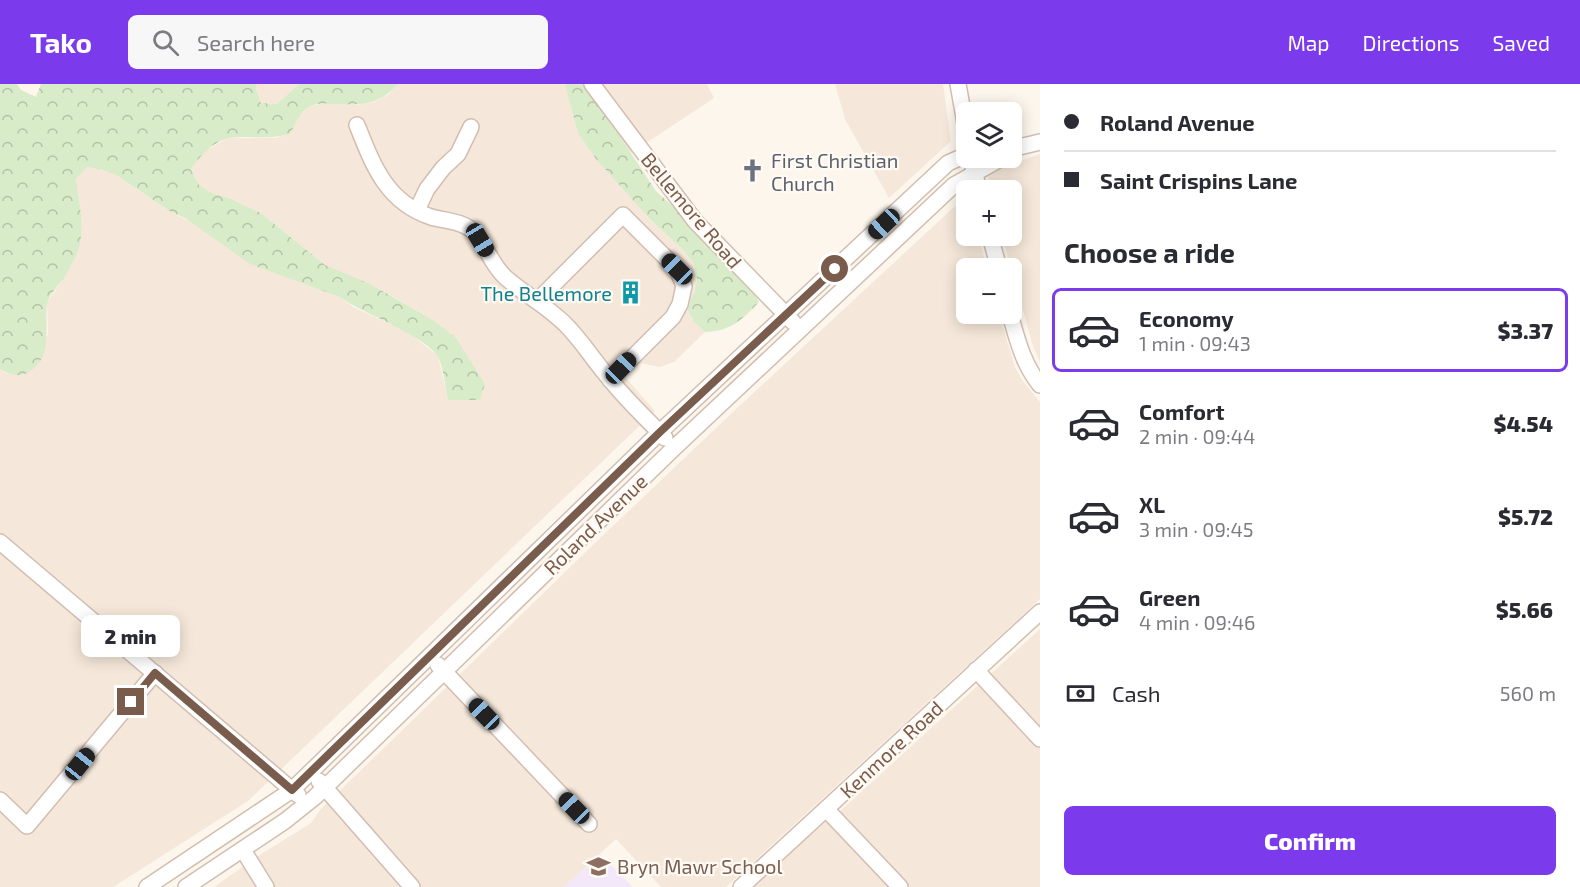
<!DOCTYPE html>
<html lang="en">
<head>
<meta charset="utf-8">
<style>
  :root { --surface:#fff; --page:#f7f7f7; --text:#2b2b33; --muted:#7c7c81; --line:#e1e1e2; --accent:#7c3aed }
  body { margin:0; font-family:"Exo 2",sans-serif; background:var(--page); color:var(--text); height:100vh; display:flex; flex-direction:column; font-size:22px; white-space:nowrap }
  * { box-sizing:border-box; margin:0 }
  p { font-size:20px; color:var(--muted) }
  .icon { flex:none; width:33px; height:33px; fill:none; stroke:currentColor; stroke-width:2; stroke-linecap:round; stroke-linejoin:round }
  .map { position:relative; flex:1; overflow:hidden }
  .side { display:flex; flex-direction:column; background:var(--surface); width:540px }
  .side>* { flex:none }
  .hud { display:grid; align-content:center; height:132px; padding:0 24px; background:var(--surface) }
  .controls { position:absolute; left:956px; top:18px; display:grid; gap:12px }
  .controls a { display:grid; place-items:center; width:66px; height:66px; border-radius:9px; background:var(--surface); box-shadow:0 3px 15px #0003; font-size:30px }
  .end { position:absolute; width:27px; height:27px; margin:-14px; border:8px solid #7a5c4d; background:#fff; box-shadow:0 0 0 3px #fff }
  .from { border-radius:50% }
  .bubble { position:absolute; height:42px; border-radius:9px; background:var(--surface); box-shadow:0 3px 15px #0003; font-size:20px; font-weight:800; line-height:42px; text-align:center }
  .car { position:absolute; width:18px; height:36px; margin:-18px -9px; border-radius:8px; box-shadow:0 0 4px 2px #0007; background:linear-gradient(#222 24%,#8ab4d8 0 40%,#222 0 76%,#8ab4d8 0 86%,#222 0) }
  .hud b { display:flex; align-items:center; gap:21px; height:57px; font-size:22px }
  .hud b+b { border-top:2px solid var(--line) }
  .hud i { width:15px; height:15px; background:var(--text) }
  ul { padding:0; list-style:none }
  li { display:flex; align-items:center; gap:18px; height:84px; margin:0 12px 9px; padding:0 12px; border:3px solid transparent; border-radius:9px }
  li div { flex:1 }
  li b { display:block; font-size:22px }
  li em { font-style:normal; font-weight:800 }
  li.active { border-color:var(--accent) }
  li>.icon { width:54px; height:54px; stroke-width:1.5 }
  h2 { padding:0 24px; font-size:27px; line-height:72px }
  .pay { display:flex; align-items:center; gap:15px; height:66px; padding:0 24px; font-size:22px }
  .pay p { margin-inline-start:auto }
  .action { display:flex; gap:12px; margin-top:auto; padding:12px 24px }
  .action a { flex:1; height:69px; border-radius:9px; background:var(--accent); color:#fff; font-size:24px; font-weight:800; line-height:69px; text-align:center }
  header { display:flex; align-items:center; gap:36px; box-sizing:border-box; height:84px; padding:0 30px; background:var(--accent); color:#fff }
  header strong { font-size:28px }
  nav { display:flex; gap:33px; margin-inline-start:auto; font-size:21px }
  .search { width:420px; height:54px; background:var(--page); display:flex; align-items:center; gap:15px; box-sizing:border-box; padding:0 21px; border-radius:9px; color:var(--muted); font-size:22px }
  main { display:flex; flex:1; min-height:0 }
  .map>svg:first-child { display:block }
</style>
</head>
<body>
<header>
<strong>Tako</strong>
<div class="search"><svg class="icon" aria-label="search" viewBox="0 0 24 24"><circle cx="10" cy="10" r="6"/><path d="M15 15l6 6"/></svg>Search here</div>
<nav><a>Map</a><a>Directions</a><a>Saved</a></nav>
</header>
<main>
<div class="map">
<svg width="1040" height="803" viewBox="0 0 1040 803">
  <defs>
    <pattern id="forest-crowns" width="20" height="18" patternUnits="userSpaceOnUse" patternTransform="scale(1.5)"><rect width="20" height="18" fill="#d8ecc9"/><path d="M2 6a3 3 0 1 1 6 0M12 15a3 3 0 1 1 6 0" fill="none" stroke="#b4c2a5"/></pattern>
  </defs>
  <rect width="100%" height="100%" fill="#fdf6ec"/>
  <g fill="#f5e8da">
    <polygon points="257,0 299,0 277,20 261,19 256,3"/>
    <polygon points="398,0 565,0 650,135 684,167 694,180 697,195 694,211 686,223 694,238 705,248 674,278 660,283 639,279 625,293 655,327 248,717 113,803 0,803 0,285 8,290 48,251 47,218 66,191 81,127 76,95 87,83 103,86 118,92 171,128 340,213 353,223 409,249 438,272 448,316 456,254 435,237 385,208 325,181 261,129 229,114 212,109 199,101 191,86 199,71 227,54 276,54 291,49 298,34 309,22 325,19 357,21 374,18 388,11"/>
    <polygon points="584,0 707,0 714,14 631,69"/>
    <polygon points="835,0 943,0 951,57 889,114 845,35"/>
    <polygon points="1040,70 1040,278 1033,262 1002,152 1011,152 1011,106 991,106 987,89"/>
    <polygon points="958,121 966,123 966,152 978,152 987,184 966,184 966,230 999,230 1015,283 1022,296 1040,318 1040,515 726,803 661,803 616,755 564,803 214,803 258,772 311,739 320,726 596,458 735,326 953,124"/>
    <polygon points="1040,545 1040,803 752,803 823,740 839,728"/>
  </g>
  <polygon fill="#f3e8fa" points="600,770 633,803 564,803"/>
  <g fill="url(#forest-crowns)">
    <path d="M0,0h17l4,6 15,7 5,-13h216l-1,4 5,15 16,1 22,-20h99c-19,22 -37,21 -65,20 -7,-1 -17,-1 -23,2 -9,5 -15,18 -19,27 -22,8 -39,2 -61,5 -15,2 -32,19 -39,32l8,15 13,8 17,5 32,15 64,52 45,19 65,37 21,17 29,46 -5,16h-32c-3,-13 -4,-29 -9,-41 -8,-21 -78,-46 -99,-62l-90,-33 -65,-46 -14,-6 -53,-36 -15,-6 -16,-3 -11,12c3,20 8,44 4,64 -1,10 -9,21 -13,30 -5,10 -18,20 -20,31 -3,24 7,52 -18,68 -9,6 -20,3 -29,-3z"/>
    <path d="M565,0h19l3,3 69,104 21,19 75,80 7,12c-17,18 -28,29 -54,30l-11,-10 -8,-15 8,-13 3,-15 -3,-15 -10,-13 -34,-32 -54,-60 -18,-26z"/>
  </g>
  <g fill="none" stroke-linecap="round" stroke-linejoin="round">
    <defs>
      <g id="minor">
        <polyline points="592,0 695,137 793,238"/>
        <polyline points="958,0 966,45"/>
        <path d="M357,41c16,40 29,77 74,92 14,4 32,4 43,15 12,13 17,32 31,45 19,17 42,29 61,48 16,16 28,36 43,53 17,22 38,41 56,60"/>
        <polyline points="1011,65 1040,58"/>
        <polyline points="972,79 979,106"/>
        <polyline points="417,126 427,105 443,84 458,70 471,43"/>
        <polyline points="990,152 999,184"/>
        <polyline points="537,217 623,131 677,185 684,202 680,220 673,233 610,296"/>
        <path d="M1010,230c7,25 13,50 30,71"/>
        <polyline points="0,458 298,711"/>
        <polyline points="438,581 589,740"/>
        <polyline points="976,586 1040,655"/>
        <polyline points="319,697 412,803"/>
        <polyline points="0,716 27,742 155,589"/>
        <polyline points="826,725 900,803"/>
        <polyline points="243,766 266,803"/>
        <polyline points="147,803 292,706 660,348 948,79 966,71"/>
        <polyline points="186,803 285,737 315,713 674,364 954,101 1002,74"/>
        <polyline points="741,803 1040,528"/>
      </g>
    </defs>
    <use href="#minor" stroke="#d1beb0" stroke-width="18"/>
    <use href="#minor" stroke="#fff" stroke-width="15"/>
  </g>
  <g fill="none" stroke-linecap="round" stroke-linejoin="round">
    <polyline stroke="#7a5c4d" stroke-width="8" points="131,618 155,589 292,706 660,348 835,185"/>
  </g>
  <defs>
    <symbol id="church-bare" viewBox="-9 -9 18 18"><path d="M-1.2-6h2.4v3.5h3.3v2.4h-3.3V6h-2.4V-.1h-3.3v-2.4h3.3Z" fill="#6b7280" stroke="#fffaf3" stroke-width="2.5" paint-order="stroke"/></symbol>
    <symbol id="building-bare" viewBox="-9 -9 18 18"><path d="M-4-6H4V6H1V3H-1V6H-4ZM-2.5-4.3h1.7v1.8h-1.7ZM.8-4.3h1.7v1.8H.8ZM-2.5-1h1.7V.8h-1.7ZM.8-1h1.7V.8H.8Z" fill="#0f9aa8" stroke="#fffaf3" stroke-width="2.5" paint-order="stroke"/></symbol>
    <symbol id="school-bare" viewBox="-9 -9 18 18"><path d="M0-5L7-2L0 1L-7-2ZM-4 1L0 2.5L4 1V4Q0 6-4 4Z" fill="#8d6e63" stroke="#fffaf3" stroke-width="2.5" paint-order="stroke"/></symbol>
  </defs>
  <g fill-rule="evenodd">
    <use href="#church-bare" x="736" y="70" width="33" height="33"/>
    <use href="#building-bare" x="614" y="192" width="33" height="33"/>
    <use href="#school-bare" x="582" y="766" width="33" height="33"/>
  </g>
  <g text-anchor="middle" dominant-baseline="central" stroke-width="4.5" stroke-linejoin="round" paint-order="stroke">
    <g font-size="20" fill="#5b616d" stroke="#fffaf3" text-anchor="start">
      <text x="771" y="76">First Christian<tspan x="771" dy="23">Church</tspan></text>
    </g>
    <g font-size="20" fill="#7a5c4d" stroke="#fffaf3">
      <text transform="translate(692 126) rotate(50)">Bellemore Road</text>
      <text transform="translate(595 440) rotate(-44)">Roland Avenue</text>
      <text transform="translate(891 665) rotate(-43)">Kenmore Road</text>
    </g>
    <g font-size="20" fill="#0d838f" stroke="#fffaf3" text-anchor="end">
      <text x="612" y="209">The Bellemore</text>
    </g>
    <g font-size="20" fill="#785e54" stroke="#fffaf3" text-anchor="start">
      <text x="617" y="782">Bryn Mawr School</text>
    </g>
  </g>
</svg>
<div class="controls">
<a><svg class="icon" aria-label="layers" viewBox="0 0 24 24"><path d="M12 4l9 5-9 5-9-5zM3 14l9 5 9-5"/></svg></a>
<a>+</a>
<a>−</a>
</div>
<i class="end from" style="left:835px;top:185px"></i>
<i class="end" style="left:131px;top:618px"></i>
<div class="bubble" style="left:81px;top:531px;width:99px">2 min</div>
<i class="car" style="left:884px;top:140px;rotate:227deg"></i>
<i class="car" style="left:480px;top:156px;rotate:149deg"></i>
<i class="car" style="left:677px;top:185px;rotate:315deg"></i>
<i class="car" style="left:621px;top:284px;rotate:44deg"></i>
<i class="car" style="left:484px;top:630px;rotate:316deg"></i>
<i class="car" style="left:80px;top:680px;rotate:39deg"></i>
<i class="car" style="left:574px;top:724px;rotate:316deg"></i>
</div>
<section class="side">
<div class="hud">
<b><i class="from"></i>Roland Avenue</b>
<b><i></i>Saint Crispins Lane</b>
</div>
<h2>Choose a ride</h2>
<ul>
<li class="active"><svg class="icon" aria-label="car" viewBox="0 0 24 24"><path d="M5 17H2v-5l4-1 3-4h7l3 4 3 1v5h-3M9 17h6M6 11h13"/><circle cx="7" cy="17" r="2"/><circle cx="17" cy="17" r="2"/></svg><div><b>Economy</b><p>1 min · 09:43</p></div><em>$3.37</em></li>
<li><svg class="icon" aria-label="car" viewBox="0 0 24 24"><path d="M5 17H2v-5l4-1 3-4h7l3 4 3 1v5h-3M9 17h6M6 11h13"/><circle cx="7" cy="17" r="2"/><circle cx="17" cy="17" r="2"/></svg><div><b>Comfort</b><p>2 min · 09:44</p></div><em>$4.54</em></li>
<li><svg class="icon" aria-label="car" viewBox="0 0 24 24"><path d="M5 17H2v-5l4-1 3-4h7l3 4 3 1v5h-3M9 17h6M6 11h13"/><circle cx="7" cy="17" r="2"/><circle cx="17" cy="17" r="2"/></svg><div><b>XL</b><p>3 min · 09:45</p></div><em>$5.72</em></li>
<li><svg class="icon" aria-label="car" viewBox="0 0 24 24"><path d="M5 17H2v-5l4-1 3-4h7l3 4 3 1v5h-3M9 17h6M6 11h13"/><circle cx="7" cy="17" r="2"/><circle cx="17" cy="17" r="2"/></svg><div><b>Green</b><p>4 min · 09:46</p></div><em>$5.66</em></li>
</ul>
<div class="pay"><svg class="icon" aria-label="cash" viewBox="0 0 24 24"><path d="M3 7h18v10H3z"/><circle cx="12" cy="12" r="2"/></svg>Cash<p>560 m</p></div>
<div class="action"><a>Confirm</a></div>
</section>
</main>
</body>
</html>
